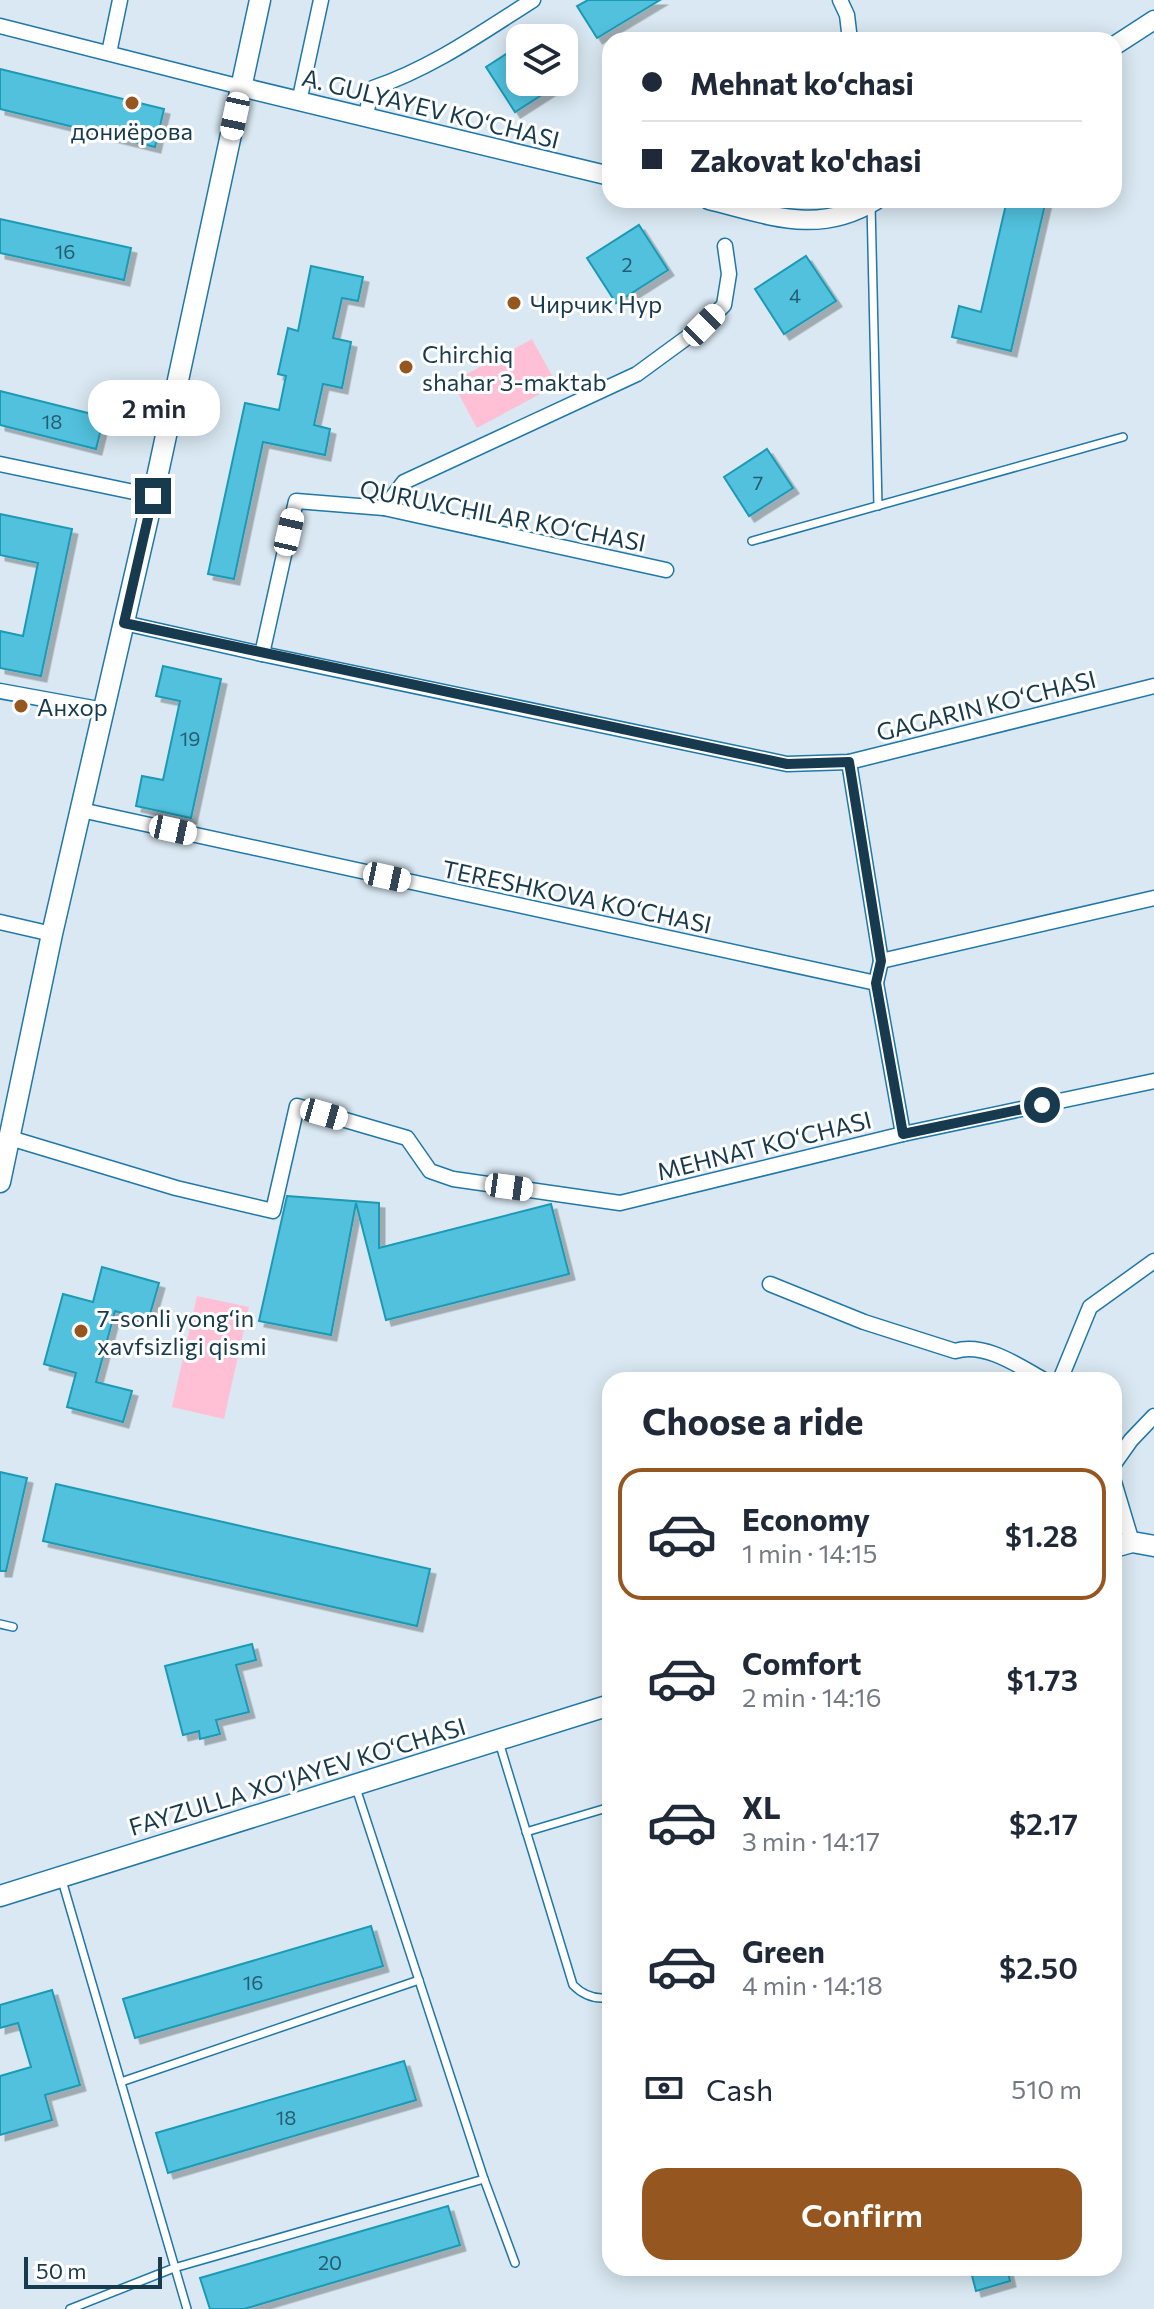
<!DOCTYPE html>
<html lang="en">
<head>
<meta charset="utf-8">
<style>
  :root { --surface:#fff; --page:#f6f6f7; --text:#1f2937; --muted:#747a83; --line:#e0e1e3; --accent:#96561f }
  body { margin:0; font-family:Commissioner,sans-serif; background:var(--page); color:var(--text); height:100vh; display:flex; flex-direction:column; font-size:30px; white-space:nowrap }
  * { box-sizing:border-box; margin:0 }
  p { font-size:26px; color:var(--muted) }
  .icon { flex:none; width:44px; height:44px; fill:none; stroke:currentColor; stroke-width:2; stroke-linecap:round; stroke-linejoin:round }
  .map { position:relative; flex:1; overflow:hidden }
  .side { position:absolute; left:602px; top:1372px; width:520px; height:904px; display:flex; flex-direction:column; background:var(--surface); border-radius:24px; box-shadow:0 4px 20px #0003 }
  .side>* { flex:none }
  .hud { position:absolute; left:602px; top:32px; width:520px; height:176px; border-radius:24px; box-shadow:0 4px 20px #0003; display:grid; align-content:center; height:176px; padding:0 40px; background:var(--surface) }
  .controls { position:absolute; left:506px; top:24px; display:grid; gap:16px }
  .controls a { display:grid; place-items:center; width:72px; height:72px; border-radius:16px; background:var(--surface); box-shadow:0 4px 20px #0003; font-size:40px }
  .scale { position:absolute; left:24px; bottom:20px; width:138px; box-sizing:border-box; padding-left:8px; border:4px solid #173a4e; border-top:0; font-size:22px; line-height:28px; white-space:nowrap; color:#173a4e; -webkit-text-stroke:6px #fff; paint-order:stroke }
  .end { position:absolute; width:36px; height:36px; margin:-18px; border:10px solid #173a4e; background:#fff; box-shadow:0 0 0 4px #fff }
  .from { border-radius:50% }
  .bubble { position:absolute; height:56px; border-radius:24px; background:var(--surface); box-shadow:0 4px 20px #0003; font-size:26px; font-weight:600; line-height:56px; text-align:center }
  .car { position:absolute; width:24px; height:48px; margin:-24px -12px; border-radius:10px; box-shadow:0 0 6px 2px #0007; background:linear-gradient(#fff 24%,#345 0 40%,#fff 0 76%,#345 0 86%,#fff 0) }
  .hud b { display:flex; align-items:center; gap:28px; height:76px; font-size:30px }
  .hud b+b { border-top:2px solid var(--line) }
  .hud i { width:20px; height:20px; background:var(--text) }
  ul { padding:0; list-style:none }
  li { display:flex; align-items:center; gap:24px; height:132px; margin:0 16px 12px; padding:0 24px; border:4px solid transparent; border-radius:24px }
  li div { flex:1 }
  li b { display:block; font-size:30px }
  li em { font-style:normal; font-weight:600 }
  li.active { border-color:var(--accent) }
  li>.icon { width:72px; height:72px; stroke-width:1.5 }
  h2 { padding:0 40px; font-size:36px; line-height:96px }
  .pay { display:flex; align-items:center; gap:20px; height:88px; padding:0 40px; font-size:30px }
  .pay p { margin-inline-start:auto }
  .action { display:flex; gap:16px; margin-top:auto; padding:16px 40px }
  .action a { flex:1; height:92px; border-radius:24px; background:var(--accent); color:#fff; font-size:32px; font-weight:600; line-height:92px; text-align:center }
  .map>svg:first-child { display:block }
</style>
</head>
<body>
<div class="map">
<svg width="1154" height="2309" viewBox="0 0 1154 2309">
  <defs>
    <filter id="shadow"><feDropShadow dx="5.5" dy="5.5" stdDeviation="0" flood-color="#0004"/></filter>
  </defs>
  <rect width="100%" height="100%" fill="#d9e8f2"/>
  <g fill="#ffc0d5">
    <polygon points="532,339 557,385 477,428 452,382"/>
    <polygon points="197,1296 249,1307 224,1419 172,1407"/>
  </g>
  <g fill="#51c1de" stroke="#1b9ab5" stroke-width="2" filter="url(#shadow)">
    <polygon points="588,0 660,0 597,38 577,6"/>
    <polygon points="520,45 520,82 562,82 515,112 486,67"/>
    <polygon points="0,69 164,109 155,147 0,109"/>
    <polygon points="1007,200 1046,200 1011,351 952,337 959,306 981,312"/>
    <polygon points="0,219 131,248 124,280 0,253"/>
    <polygon points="639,225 668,270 616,303 587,258"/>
    <polygon points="806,256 836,301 784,334 755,289"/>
    <polygon points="311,266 363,277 358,301 342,298 333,338 351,342 342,388 323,384 314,425 330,429 325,455 263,442 234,579 208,574 245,403 279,410 286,376 278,374 288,328 298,331"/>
    <polygon points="0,391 104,417 96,449 0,425"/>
    <polygon points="767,449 793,488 749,516 724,477"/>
    <polygon points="0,514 72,529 41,676 0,668 0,631 23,636 38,563 0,555"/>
    <polygon points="163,666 221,679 191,818 136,806 142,776 163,780 180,701 156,696"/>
    <polygon points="287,1196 379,1203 379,1248 551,1204 569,1274 386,1320 356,1203 331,1335 259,1321"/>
    <polygon points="102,1267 159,1283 148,1321 115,1311 96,1382 132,1391 123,1422 67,1407 76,1373 44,1364 63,1294 93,1302"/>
    <polygon points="0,1472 27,1478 6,1571 0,1571"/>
    <polygon points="56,1484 430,1569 417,1626 43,1541"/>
    <polygon points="252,1644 256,1660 236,1665 249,1712 216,1720 220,1734 200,1739 199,1731 183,1735 165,1666"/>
    <polygon points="371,1926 383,1966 135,2038 123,1999"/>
    <polygon points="52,1990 80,2085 45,2095 52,2120 0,2135 0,2076 31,2067 18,2023 0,2028 0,2005"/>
    <polygon points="404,2061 416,2100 168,2173 156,2133"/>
    <polygon points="448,2206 460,2245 244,2309 210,2309 200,2278"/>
    <polygon points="970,2268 1007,2268 1010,2281 976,2291"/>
  </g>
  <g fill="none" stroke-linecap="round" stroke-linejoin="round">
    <defs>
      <g id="service">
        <polyline points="871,204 878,506"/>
        <polyline points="752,541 1123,437"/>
        <polyline points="0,1624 13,1627"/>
        <path d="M499,1742l74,243c10,10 23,15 37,12"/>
        <polyline points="356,1788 484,2179 515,2263"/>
        <polyline points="526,1832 610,1807"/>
        <polyline points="61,1877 187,2309"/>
        <polyline points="121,2082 419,1980"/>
        <polyline points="70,2309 174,2268 484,2179"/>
      </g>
      <g id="minor">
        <polyline points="840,0 847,15 850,40"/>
        <polyline points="0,26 241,87"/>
        <polyline points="109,53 120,0"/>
        <polyline points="299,102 321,0"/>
        <path d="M365,117l8,-29c59,-20 108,-55 160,-88"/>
        <polyline points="0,464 153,496"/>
        <polyline points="384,508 404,482 637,374 704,325 724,305 729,274 725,246"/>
        <polyline points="124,623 262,654 787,764 849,762 1154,686"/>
        <polyline points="262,654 296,501 384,508 666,570"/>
        <polyline points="0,691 104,710"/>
        <polyline points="849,762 881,961 876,983 903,1134"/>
        <polyline points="81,810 876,983"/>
        <polyline points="0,922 52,934"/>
        <polyline points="881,961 1154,898"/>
        <polyline points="10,1138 176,1188 273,1211 297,1106 407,1138 430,1171 453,1179 620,1203 903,1134 1154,1081"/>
        <path d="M770,1284l94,38 91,29c30,-9 64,15 89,29"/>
        <polyline points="1060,1380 1090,1307 1154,1261"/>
        <polyline points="1114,1464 1131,1440 1154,1416"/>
        <polyline points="1114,1482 1132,1542"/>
      </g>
      <g id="tertiary">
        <polyline points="1114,46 1154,20"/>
        <polyline points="241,87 610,176"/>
        <path d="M709,200c61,15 109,36 167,0"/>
      </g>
      <g id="secondary">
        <polyline points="0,1182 52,934 153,496 260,0"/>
        <polyline points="1114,1547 1132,1542 1154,1546"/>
        <polyline points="0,1896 610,1705"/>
      </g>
    </defs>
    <use href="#service" stroke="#1f78a7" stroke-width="10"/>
    <use href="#minor" stroke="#1f78a7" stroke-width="17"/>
    <use href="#tertiary" stroke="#1f78a7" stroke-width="21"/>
    <use href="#secondary" stroke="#1f78a7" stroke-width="23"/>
    <use href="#service" stroke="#fff" stroke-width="7"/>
    <use href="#minor" stroke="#fff" stroke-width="14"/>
    <use href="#tertiary" stroke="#fff" stroke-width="18"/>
    <use href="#secondary" stroke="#fff" stroke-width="20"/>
  </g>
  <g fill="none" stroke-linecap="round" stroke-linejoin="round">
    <polyline stroke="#173a4e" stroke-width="10" points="153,496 124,623 787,764 849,762 881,961 876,983 903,1134 1042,1105"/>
  </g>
  <g fill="#96561f" stroke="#fff" stroke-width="3">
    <circle cx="132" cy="103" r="8"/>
    <circle cx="514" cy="303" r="8"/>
    <circle cx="406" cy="367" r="8"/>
    <circle cx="21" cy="706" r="8"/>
    <circle cx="81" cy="1331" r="8"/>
  </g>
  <g text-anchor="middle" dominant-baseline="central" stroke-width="6" stroke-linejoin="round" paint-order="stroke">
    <g font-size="20" fill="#265c72">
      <text x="65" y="251">16</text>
      <text x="627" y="264">2</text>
      <text x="795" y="295">4</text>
      <text x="52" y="421">18</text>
      <text x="758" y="482">7</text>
      <text x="190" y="738">19</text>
      <text x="253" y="1982">16</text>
      <text x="286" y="2117">18</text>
      <text x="330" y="2262">20</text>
    </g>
    <g font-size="24" fill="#173a4e" stroke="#fff">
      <text transform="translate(431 108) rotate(14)">A. GULYAYEV KO‘CHASI</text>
      <text transform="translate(503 515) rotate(11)">QURUVCHILAR KO‘CHASI</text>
      <text transform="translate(986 705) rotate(-14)">GAGARIN KO‘CHASI</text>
      <text transform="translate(577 896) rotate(12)">TERESHKOVA KO‘CHASI</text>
      <text transform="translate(764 1145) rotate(-14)">MEHNAT KO‘CHASI</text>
      <text transform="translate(297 1776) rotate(-17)">FAYZULLA XO‘JAYEV KO‘CHASI</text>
    </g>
    <g font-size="24" fill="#173a4e" stroke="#fff" text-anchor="start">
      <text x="132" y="130" text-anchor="middle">дониёрова</text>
      <text x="530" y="303">Чирчик Нур</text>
      <text x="422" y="353">Chirchiq<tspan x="422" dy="28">shahar 3-maktab</tspan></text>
      <text x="37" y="706">Анхор</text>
      <text x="97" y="1317">7-sonli yong‘in<tspan x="97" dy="28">xavfsizligi qismi</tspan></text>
    </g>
  </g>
</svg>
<div class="controls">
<a><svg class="icon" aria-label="layers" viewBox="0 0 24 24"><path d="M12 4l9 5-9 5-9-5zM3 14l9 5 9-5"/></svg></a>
</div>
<div class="scale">50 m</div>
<i class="end from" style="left:1042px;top:1105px"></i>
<i class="end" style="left:153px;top:496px"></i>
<div class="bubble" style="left:88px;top:380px;width:132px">2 min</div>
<i class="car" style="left:235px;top:116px;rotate:192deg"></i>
<i class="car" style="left:704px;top:325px;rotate:45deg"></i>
<i class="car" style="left:289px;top:532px;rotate:13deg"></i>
<i class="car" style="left:173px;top:830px;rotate:102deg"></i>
<i class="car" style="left:387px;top:877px;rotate:102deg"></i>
<i class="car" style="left:324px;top:1114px;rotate:106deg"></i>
<i class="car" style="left:509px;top:1187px;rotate:98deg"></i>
<div class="hud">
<b><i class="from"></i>Mehnat ko‘chasi</b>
<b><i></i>Zakovat ko'chasi</b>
</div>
<section class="side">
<h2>Choose a ride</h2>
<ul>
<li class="active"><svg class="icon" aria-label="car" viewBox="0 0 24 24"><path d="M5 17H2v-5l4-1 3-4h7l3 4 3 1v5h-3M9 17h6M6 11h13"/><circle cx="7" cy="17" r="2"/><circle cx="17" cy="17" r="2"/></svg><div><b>Economy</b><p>1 min · 14:15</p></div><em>$1.28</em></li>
<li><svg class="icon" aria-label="car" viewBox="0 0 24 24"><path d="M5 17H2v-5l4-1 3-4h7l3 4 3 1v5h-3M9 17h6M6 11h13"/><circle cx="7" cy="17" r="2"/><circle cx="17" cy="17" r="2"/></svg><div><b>Comfort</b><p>2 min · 14:16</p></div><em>$1.73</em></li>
<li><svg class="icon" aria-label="car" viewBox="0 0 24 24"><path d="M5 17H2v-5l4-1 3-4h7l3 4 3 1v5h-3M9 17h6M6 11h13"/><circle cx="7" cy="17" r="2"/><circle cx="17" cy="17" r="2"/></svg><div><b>XL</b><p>3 min · 14:17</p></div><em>$2.17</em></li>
<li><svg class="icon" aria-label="car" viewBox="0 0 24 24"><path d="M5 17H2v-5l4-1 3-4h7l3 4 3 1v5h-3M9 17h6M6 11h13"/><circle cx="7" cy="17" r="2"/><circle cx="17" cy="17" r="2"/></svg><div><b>Green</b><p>4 min · 14:18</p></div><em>$2.50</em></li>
</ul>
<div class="pay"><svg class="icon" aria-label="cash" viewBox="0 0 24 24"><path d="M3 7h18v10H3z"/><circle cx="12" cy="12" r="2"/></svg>Cash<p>510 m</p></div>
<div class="action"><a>Confirm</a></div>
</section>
</div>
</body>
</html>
